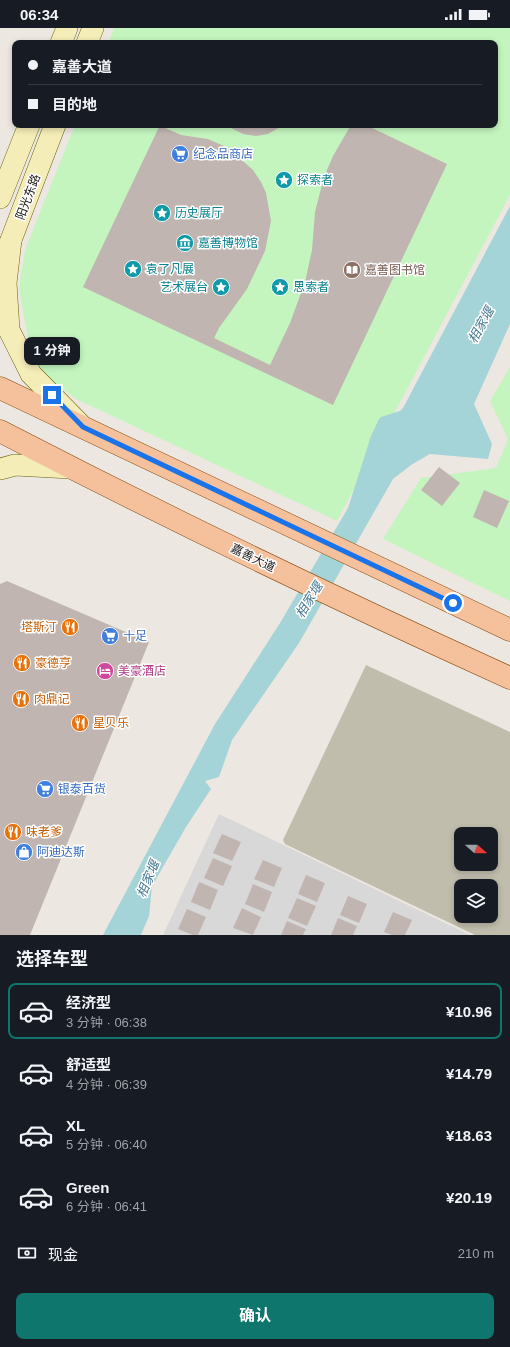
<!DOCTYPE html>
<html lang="zh">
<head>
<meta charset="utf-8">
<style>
  :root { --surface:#171b24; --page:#242831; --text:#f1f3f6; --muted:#9ea1a6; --line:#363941; --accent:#0f766e }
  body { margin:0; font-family:Helvetica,"Noto Sans SC",sans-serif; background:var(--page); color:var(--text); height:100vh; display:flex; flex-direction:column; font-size:15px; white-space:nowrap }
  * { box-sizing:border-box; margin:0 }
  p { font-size:13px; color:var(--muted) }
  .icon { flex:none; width:22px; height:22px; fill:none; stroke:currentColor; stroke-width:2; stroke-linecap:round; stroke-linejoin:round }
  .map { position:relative; height:907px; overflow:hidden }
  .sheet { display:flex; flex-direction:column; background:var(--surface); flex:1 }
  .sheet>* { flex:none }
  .top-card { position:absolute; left:12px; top:12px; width:486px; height:88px; border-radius:8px; box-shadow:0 2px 6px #0003; display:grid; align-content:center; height:88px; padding:0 16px; background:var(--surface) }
  .needle { width:26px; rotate:111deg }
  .buttons { position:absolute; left:454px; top:799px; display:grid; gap:8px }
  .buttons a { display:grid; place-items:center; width:44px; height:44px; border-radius:8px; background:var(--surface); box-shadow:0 2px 6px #0003; font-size:20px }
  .end { position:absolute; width:18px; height:18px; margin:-9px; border:5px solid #1a73e8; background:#fff; box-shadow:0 0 0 2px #fff }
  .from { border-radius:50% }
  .bubble { position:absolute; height:28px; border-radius:8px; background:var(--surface); box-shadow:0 2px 6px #0003; font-size:13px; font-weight:700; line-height:28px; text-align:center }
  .top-card b { display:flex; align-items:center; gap:14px; height:38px; font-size:15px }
  .top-card b+b { border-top:1px solid var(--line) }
  .top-card i { width:10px; height:10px; background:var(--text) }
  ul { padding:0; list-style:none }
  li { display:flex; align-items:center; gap:12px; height:56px; margin:0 8px 6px; padding:0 8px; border:2px solid transparent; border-radius:8px }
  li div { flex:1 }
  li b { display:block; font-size:15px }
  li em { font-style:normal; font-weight:700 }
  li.active { border-color:var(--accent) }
  li>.icon { width:36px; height:36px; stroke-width:1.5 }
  h2 { padding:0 16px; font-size:18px; line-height:48px }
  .pay { display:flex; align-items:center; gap:10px; height:44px; padding:0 16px; font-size:15px }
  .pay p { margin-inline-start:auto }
  .primary-button { display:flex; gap:8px; margin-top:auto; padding:8px 16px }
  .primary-button a { flex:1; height:46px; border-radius:8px; background:var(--accent); color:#fff; font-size:16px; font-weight:700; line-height:46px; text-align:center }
  .status { display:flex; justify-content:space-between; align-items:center; height:28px; padding:0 20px; background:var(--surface); direction:ltr }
  .status svg { height:11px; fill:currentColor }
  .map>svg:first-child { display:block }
</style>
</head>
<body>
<div class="status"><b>06:34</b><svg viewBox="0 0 49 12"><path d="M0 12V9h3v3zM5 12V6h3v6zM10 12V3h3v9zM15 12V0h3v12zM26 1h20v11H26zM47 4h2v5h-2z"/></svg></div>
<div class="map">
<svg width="510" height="907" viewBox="0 0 510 907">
  <rect width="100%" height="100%" fill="#ece7e1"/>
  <polygon fill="#d9d8d8" points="219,786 470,907 163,907"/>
  <path fill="#c0bdad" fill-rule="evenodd" d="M366,637l144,67v203h-35l-190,-91 -2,-4zM461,806h30v30h-30zM461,858h30v30h-30z"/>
  <g fill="#c4f5bf">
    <polygon points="114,0 510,0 510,167 337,493 76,371 50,352 31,326 19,260 25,222 75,97 495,97 495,15 108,15"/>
    <polygon points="510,339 510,573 383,511 421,450 496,440 508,411 490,373"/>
  </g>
  <polygon fill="#a4d4d7" points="510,178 510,296 474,376 492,416 488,431 430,426 411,437 393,451 299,615 232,712 219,749 205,753 211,761 186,799 152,858 149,888 141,907 103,907 215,696 280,595 348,480 371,408 379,391 381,389 400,383 403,380"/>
  <g fill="#c0b5b1">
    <polygon points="160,97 164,97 163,99 181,107 208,111 224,118 234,125 253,142 261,154 266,165 271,193 265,223 247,261 219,300 214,310 270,337 290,295 305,254 312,222 315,184 324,149 333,128 351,97 366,97 447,136 333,377 83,259"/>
    <polygon points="225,97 284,97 268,106 256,108 243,106"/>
    <polygon points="439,439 460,455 442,478 421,462"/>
    <polygon points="484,462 509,473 497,500 473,489"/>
    <polygon points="7,553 149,614 30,907 0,907 0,556"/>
    <polygon points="222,806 241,814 232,833 213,825"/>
    <polygon points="213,830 232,838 223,858 204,850"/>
    <polygon points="263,832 282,840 274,859 254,851"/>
    <polygon points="306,847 325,855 317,874 298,866"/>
    <polygon points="199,854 218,862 210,882 191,874"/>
    <polygon points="253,856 272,864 264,884 245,876"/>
    <polygon points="348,868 367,876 359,895 340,887"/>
    <polygon points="297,870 316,878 307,898 288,890"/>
    <polygon points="242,880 261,889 253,907 233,900"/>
    <polygon points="187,881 206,889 198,907 193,907 178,901"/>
    <polygon points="393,884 412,892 405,907 392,907 384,904"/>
    <polygon points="338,890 357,898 353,907 331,907"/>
    <polygon points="287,893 306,901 303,907 281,907"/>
  </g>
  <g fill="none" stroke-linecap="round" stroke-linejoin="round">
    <defs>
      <g id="secondary">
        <polyline points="61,15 67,0"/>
        <polyline points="87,15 93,0"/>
        <polyline points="0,170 29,97"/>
        <polyline points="11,212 6,255 9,302 31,346 81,397"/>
        <polyline points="6,225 55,97"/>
        <polyline points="0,441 15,437 71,440"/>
      </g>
      <g id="primary">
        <polyline points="0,360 510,602"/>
        <path d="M0,403c168,87 338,169 510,247"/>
      </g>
    </defs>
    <use href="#secondary" stroke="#68630c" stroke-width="22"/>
    <use href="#primary" stroke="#884a0a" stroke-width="23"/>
    <use href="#secondary" stroke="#f4edb7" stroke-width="21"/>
    <use href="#primary" stroke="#f5c19d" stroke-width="22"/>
  </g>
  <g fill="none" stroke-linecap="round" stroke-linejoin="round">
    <polyline stroke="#1a73e8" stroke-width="5" points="52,367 83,399 453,575"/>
  </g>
  <defs>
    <symbol id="supermarket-disc" viewBox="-11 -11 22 22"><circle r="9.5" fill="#3f7fe0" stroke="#fff"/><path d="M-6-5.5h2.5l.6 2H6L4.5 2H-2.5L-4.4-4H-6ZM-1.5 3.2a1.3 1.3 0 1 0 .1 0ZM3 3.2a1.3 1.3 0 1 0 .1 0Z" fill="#fff"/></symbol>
    <symbol id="sight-disc" viewBox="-11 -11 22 22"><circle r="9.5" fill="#0f9aa8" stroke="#fff"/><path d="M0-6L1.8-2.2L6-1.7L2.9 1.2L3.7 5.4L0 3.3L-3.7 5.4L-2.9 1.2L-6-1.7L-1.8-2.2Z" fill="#fff"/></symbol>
    <symbol id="museum-disc" viewBox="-11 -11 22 22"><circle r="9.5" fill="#0f9aa8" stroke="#fff"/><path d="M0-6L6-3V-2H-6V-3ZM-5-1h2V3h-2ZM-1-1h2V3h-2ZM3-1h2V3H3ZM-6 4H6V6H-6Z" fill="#fff"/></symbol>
    <symbol id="library-disc" viewBox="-11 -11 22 22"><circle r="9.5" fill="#8d6e63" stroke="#fff"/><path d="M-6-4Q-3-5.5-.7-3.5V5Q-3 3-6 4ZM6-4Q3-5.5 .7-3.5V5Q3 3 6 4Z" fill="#fff"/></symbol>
    <symbol id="restaurant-disc" viewBox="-11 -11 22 22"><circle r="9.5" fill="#e8710a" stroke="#fff"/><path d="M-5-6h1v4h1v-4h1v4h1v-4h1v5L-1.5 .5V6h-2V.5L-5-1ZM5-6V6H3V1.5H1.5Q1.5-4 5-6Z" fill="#fff"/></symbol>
    <symbol id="hotel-disc" viewBox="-11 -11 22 22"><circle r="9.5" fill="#d1479c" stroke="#fff"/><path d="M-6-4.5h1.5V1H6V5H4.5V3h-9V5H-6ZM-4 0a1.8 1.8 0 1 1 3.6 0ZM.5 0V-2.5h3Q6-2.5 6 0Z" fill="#fff"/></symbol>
    <symbol id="shop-disc" viewBox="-11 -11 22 22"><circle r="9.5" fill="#3f7fe0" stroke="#fff"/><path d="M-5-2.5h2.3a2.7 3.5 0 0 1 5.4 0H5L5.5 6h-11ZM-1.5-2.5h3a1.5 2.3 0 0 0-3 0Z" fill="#fff"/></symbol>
  </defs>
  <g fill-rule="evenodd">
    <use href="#supermarket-disc" x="170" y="116" width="20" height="20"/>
    <use href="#sight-disc" x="274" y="142" width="20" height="20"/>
    <use href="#sight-disc" x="152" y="175" width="20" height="20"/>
    <use href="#museum-disc" x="175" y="205" width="20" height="20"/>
    <use href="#sight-disc" x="123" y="231" width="20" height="20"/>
    <use href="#library-disc" x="342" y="232" width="20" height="20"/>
    <use href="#sight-disc" x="211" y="249" width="20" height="20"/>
    <use href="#sight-disc" x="270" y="249" width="20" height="20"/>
    <use href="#restaurant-disc" x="60" y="589" width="20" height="20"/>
    <use href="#supermarket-disc" x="100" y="598" width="20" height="20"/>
    <use href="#restaurant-disc" x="12" y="625" width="20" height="20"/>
    <use href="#hotel-disc" x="95" y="633" width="20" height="20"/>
    <use href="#restaurant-disc" x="11" y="661" width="20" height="20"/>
    <use href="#restaurant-disc" x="70" y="685" width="20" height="20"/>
    <use href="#supermarket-disc" x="35" y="751" width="20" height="20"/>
    <use href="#restaurant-disc" x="3" y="794" width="20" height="20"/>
    <use href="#shop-disc" x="14" y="814" width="20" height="20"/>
  </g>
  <g text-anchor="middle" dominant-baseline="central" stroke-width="3" stroke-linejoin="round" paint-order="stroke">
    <g font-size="12" fill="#366cbe" stroke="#fff" text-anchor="start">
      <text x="193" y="126">纪念品商店</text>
      <text x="123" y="608">十足</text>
      <text x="58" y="761">银泰百货</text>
      <text x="37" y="824">阿迪达斯</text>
    </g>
    <g font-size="12" fill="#0d838f" stroke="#fff" text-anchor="start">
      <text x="297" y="152">探索者</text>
      <text x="175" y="185">历史展厅</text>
      <text x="198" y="215">嘉善博物馆</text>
      <text x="146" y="241">袁了凡展</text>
      <text x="208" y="259" text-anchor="end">艺术展台</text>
      <text x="293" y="259">思索者</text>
    </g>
    <g font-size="12" fill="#1b1b1b" stroke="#fff">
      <text transform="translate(28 169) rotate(-69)">阳光东路</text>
      <text transform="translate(253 530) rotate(26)">嘉善大道</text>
    </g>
    <g font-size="12" fill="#785e54" stroke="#fff" text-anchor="start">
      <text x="365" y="242">嘉善图书馆</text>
    </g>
    <g font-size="12" fill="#c56008" stroke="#fff" text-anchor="start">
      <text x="57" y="599" text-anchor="end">塔斯汀</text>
      <text x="35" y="635">豪德亨</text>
      <text x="34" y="671">肉鼎记</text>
      <text x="93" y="695">星贝乐</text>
      <text x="26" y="804">味老爹</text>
    </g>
    <g font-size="12" fill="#b23c85" stroke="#fff" text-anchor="start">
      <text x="118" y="643">美豪酒店</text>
    </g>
    <g font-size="13" font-style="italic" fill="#497b94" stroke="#fff">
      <text transform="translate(481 297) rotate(-61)">相家堰</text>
      <text transform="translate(309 572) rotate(-58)">相家堰</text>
      <text transform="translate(148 851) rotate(-68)">相家堰</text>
    </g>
  </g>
</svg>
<div class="buttons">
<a><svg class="needle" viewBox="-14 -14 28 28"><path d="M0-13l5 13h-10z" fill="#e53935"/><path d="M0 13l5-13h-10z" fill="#9ea1a6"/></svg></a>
<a><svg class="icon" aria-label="layers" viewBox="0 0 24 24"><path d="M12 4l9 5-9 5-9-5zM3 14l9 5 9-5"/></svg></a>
</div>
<i class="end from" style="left:453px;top:575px"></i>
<i class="end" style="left:52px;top:367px"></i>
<div class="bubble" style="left:24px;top:309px;width:56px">1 分钟</div>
<div class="top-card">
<b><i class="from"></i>嘉善大道</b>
<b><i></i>目的地</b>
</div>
</div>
<section class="sheet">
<h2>选择车型</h2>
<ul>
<li class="active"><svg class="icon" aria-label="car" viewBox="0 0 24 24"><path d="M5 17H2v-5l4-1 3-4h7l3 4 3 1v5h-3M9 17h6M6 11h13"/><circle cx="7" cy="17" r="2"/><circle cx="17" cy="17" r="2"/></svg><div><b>经济型</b><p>3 分钟 · 06:38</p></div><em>¥10.96</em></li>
<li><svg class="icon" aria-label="car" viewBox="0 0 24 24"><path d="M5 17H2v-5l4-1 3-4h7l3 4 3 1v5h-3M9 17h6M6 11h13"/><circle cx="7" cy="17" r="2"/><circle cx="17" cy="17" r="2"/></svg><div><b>舒适型</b><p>4 分钟 · 06:39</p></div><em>¥14.79</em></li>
<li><svg class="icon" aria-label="car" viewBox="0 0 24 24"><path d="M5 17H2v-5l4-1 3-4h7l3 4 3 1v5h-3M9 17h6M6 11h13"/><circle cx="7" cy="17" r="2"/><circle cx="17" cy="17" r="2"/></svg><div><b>XL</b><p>5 分钟 · 06:40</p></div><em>¥18.63</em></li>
<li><svg class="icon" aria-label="car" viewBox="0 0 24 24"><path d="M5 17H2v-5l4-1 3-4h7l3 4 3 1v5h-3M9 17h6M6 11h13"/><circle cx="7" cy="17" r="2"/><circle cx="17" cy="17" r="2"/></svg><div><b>Green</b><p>6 分钟 · 06:41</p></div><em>¥20.19</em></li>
</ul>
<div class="pay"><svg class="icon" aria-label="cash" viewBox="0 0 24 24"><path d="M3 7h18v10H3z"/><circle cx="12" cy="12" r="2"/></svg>现金<p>210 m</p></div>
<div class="primary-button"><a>确认</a></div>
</section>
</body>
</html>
